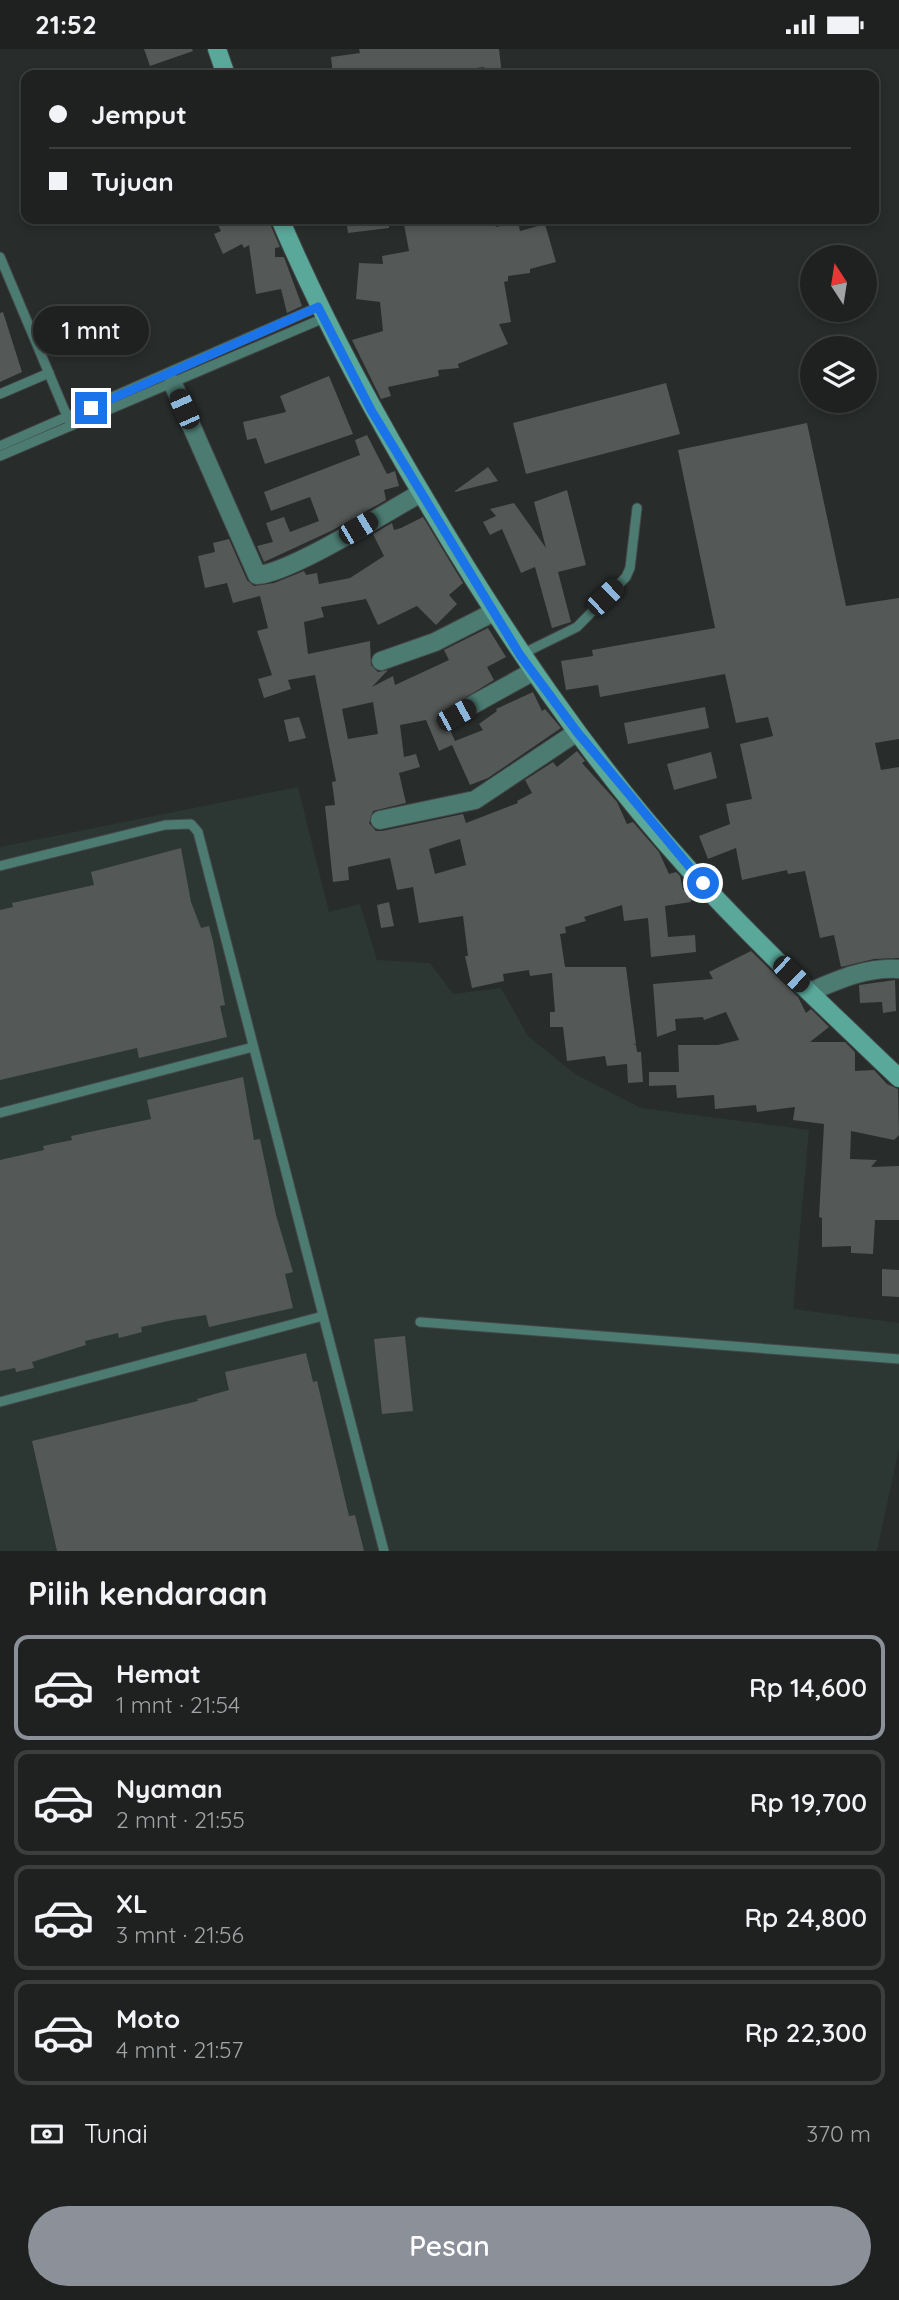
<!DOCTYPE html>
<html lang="id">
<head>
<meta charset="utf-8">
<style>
  :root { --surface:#1e2120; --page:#262929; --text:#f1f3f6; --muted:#a1a3a5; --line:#3c3e3e; --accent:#8c9099 }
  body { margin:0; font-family:Quicksand,sans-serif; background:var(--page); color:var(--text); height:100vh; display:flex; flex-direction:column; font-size:26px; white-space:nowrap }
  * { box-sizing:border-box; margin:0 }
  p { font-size:23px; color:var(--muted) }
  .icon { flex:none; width:38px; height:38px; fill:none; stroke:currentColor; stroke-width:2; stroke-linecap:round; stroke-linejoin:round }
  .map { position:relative; height:1502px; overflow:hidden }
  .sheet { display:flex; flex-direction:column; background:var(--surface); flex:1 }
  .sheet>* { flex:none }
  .top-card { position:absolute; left:21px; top:21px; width:858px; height:154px; border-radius:14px; box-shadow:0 4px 10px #0003,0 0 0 2px var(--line); display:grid; align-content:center; height:154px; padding:0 28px; background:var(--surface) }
  .needle { width:46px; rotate:348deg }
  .controls { position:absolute; left:800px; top:196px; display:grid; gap:14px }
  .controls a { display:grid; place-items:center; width:77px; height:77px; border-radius:50%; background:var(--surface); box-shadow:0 4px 10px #0003,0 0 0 2px var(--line); font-size:35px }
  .end { position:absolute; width:32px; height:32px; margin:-16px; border:9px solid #1a73e8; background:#fff; box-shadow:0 0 0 4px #fff }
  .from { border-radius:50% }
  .bubble { position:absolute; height:49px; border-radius:24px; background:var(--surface); box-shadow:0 4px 10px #0003,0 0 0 2px var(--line); font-size:23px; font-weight:600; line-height:49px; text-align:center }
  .car { position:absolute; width:21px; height:42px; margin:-21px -10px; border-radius:9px; box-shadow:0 0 5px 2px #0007; background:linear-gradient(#222 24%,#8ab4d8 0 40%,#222 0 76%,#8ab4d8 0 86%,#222 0) }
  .top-card b { display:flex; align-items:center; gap:24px; height:66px; font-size:26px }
  .top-card b+b { border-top:2px solid var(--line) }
  .top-card i { width:18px; height:18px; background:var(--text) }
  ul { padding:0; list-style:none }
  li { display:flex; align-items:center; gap:21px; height:105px; margin:0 14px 10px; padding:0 14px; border:4px solid var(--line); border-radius:14px }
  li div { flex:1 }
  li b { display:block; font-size:26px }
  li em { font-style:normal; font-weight:600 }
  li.selected { border-color:var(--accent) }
  li>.icon { width:63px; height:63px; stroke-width:1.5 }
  h2 { padding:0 28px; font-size:32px; line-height:84px }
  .pay { display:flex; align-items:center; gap:18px; height:77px; padding:0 28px; font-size:26px }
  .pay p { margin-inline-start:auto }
  .primary-button { display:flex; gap:14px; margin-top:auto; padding:14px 28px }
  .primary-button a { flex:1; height:80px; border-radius:42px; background:var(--accent); color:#fff; font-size:28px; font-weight:600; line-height:80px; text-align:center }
  .status { display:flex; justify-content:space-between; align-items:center; height:49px; padding:0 35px; background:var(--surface); direction:ltr }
  .status svg { height:19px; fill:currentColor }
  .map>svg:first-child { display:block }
</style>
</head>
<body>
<div class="status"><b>21:52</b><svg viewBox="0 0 49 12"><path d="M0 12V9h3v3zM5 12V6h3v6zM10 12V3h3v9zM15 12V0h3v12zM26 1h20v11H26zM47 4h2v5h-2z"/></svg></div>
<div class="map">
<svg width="899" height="1502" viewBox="0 0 899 1502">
  <rect width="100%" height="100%" fill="#282c2b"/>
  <polygon fill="#2c3734" points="298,738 329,863 360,855 377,911 430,914 453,945 501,939 528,987 575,1025 641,1059 809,1081 793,1260 899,1274 899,1400 877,1502 0,1502 0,798"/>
  <g fill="#545857" fill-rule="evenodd">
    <polygon points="144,0 192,0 193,2 150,17"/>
    <polygon points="359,0 499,0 502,26 485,26 484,18 422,26 409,26 409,21 376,26 333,26 331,8 360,4"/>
    <polygon points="215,170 268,170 280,198 275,199 275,208 284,208 302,257 287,264 281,240 256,245 249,196 244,199 242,195 223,205 214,185 221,182"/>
    <polygon points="346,170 389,170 389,179 348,184"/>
    <polygon points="403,170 494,170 496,178 518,173 520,182 545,175 556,213 530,220 530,224 508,227 508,232 504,233 511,273 499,275 508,295 458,315 459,319 438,321 439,327 388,338 391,347 381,350 352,291 383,282 380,253 356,250 359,214 383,215 382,207 409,202"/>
    <polygon points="3,263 22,323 0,333 0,264"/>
    <polygon points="329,327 353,385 265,415 256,389 247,391 243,373 286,363 280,347"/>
    <polygon points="666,334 680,385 526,425 513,374"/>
    <polygon points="807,374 846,557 899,549 899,690 875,694 881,721 899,718 899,909 874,910 841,918 834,886 820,889 805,822 788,825 787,821 742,831 736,799 708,810 699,787 730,775 726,755 752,750 740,695 773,687 768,668 736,674 725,625 600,648 598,636 566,641 561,612 593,607 592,601 715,579 678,401"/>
    <polygon points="367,386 387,425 395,422 399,437 384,441 386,451 333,481 264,513 257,497 273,493 266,474 284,468 290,483 319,472 310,448 271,462 264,443 360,406 355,391"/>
    <polygon points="488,418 498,432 455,443 455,442"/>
    <polygon points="567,441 586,516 558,523 571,573 552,579 535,518 521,524 502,480 490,486 483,473 496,467 490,460 514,454 546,499 534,453"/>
    <path d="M423,468l40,66 -14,12 8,9 -21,21 -19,-19 -39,19 -12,-26 -45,8 3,10 -20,5 4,32 62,-13 1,24 7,7 10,-2 -16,17 21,-11 2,9 54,-25 -5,-10 44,-22 18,29 -19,10 7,13 -52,32 13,29 28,-11 -4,-6 18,-13 -1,-2 37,-17 9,19 3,-2 16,19 -73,50 -18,7 -18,-40 -13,6 -13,-31 -26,5 4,32 12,-3 4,13 -21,6 7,30 -33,8 -4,12 7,8h6l81,-17 3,9 52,-20 -1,-2 15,-8 -7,-13 28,-18 4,5 20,-16 8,10 -3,2 35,39 10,22 6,-2 26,30 10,22 7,-2 4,4 3,14 6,-1 2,13 -26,4 3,31 27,-2 1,17 -45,5 -3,-39 -24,3 -2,-16 -38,12 2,4 -21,6 1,6 -6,1 5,33h61l10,77 -3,1h3l1,7h4l2,30 -15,1 -1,-19 -20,2 -2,-10 -38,5 -4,-34h-13v-15h5l-3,-39 -22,3 -1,-6 -26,4 1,7 -32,7 -7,-32h3l-5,-40 -44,7 -6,-36 -16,3 -7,-32 -42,9 1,13 -16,2 -8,-76 10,-1 -3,-23 4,-1 -21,-106 -27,5 3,9 -27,9 -6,-19 14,-4 -15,-44 11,-3 -8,-32 -27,7 -6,-20 -22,5 -7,-32 17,-4 -2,-9 16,-4 18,41 7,6 20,-3 30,-12 2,4 11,-2 2,11 31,-6 34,-22 -11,-22 19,-11 2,7 7,-2zM373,653l5,32 -30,5 -6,-30zM460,790l6,26 -31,9 -6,-25z"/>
    <polygon points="705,658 709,679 628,695 624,674"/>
    <polygon points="299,668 306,689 289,693 284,671"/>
    <polygon points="711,703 717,729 674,741 667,715"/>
    <polygon points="181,799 191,853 201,879 209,877 213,892 225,956 220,957 227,988 139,1009 137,999 0,1031 0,861 13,858 12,854 94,836 91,823"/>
    <polygon points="389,853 394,877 381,879 377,856"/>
    <polygon points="751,902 798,948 806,964 811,960 829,978 810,993 845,993 855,1003 855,1022 874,1021 887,1035 898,1040 899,1086 894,1091 851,1082 850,1110 877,1111 871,1118 899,1117 899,1171 875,1171 873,1205 851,1204 851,1197 822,1198 822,1169 819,1168 824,1075 793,1071 795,1058 757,1063 756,1056 715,1060 714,1046 677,1049 676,1036 649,1037 649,1023 679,1023 678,996 718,996 739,991 726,963 704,971 703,968 675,970 676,981 657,988 653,935 713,930 709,923"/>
    <polygon points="895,931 896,962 883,964 882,953 860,954 859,936"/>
    <polygon points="243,1028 254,1091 260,1090 276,1166 293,1223 285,1225 293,1259 209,1278 206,1266 173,1271 141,1278 142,1283 119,1289 118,1284 85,1292 86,1296 32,1313 34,1319 16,1323 15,1319 0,1322 0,1111 44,1101 43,1097 72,1091 71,1087 151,1070 147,1051"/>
    <polygon points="882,1220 899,1221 899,1248 882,1247"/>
    <polygon points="405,1287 413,1362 382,1365 374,1290"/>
    <polygon points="306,1304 313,1333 317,1332 349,1467 355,1466 364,1502 57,1502 32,1392 198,1352 197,1350 229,1341 225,1323"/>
  </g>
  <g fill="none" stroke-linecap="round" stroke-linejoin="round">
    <defs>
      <g id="lane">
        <polyline points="0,208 69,372"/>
        <polyline points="0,345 49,324"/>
        <polyline points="0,397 318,258"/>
        <polyline points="0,407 324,269"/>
        <polyline points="520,606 577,578 626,528 630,519 637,459"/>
        <polyline points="0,817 165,776 191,775 198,783 384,1502"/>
        <polyline points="0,1064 253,998"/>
        <polyline points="420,1273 899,1310"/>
        <polyline points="0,1353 323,1267"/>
      </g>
      <g id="street">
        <path d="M173,335l84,191c32,-1 131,-64 164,-82"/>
        <polyline points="381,612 435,593 492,564"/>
        <polyline points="456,665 532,623"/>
        <polyline points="380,771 475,751 577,683"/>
        <path d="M810,943c29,-13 57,-25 89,-23"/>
      </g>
      <g id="secondary">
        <polyline points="217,0 226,26"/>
        <path d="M280,170c43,101 94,195 151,290 75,126 156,247 255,357 67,74 141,143 213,212"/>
      </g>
    </defs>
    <use href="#lane" stroke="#444847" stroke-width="11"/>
    <use href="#street" stroke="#444847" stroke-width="20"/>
    <use href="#secondary" stroke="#444847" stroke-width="20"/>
    <use href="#lane" stroke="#4c7b72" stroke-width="9"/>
    <use href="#street" stroke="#4c7b72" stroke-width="18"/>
    <use href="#secondary" stroke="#59a89a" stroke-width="18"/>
  </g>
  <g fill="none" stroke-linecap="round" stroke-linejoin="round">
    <polyline stroke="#1a73e8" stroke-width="9" points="91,359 318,258 371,361 520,606 577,683 703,834"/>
  </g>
</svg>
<div class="controls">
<a><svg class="needle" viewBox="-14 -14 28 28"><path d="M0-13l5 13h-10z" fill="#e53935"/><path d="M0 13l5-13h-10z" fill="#a1a3a5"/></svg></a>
<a><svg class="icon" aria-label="layers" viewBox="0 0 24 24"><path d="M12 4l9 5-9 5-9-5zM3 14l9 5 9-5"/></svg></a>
</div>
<i class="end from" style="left:703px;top:834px"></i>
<i class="end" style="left:91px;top:359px"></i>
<div class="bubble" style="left:33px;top:257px;width:116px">1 mnt</div>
<i class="car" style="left:184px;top:360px;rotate:336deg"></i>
<i class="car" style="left:358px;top:479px;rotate:59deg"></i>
<i class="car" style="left:605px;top:548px;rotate:46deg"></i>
<i class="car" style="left:456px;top:666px;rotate:61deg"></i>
<i class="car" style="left:791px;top:925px;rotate:134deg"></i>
<div class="top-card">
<b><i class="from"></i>Jemput</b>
<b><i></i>Tujuan</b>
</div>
</div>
<section class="sheet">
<h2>Pilih kendaraan</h2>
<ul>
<li class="selected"><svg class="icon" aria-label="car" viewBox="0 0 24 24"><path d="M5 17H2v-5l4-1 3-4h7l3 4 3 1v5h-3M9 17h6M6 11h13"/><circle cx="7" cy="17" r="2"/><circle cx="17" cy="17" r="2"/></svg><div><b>Hemat</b><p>1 mnt · 21:54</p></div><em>Rp 14,600</em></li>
<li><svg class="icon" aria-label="car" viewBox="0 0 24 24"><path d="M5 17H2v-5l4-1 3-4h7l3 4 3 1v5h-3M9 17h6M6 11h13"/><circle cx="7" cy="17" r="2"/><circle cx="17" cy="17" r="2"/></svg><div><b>Nyaman</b><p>2 mnt · 21:55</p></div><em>Rp 19,700</em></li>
<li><svg class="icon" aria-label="car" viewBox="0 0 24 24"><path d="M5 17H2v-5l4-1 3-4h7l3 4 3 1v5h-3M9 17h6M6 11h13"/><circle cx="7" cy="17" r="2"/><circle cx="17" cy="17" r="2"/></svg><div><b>XL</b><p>3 mnt · 21:56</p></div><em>Rp 24,800</em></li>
<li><svg class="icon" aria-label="car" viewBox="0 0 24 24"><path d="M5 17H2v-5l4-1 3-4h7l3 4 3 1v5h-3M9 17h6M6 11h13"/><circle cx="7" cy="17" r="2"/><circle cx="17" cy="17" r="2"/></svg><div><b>Moto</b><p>4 mnt · 21:57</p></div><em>Rp 22,300</em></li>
</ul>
<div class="pay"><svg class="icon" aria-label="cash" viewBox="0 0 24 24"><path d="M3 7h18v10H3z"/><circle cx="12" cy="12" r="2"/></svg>Tunai<p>370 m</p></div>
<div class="primary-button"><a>Pesan</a></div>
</section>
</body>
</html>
